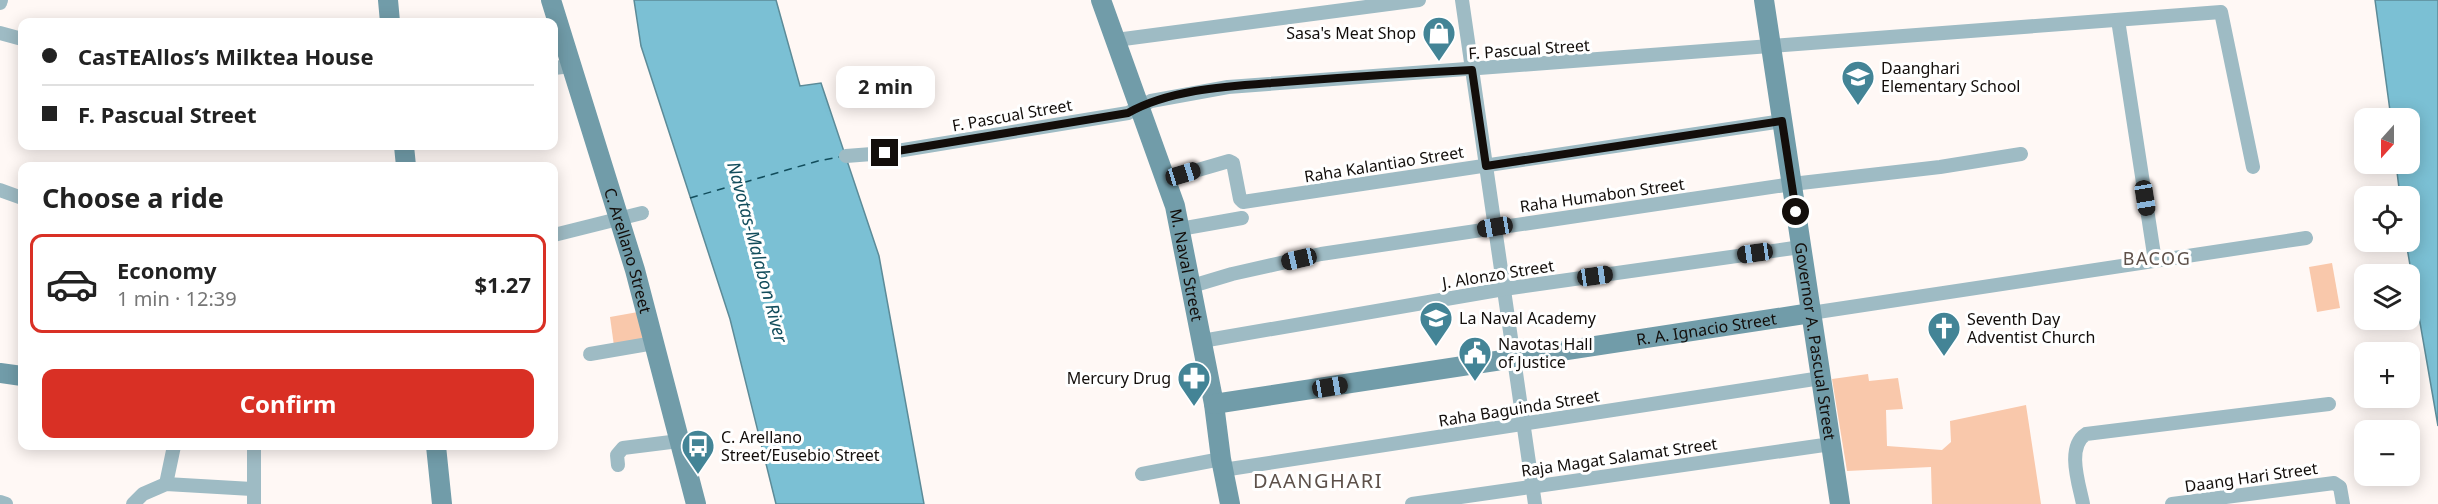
<!DOCTYPE html>
<html lang="en">
<head>
<meta charset="utf-8">
<style>
  :root { --surface:#fff; --page:#f6f6f6; --text:#222; --muted:#767676; --line:#e0e0e0; --accent:#d93025 }
  body { margin:0; font-family:"Noto Sans",sans-serif; background:var(--page); color:var(--text); height:100vh; display:flex; flex-direction:column; font-size:22px; white-space:nowrap }
  * { box-sizing:border-box; margin:0 }
  p { font-size:20px; color:var(--muted) }
  .icon { flex:none; width:33px; height:33px; fill:none; stroke:currentColor; stroke-width:2; stroke-linecap:round; stroke-linejoin:round }
  .map { position:relative; flex:1; overflow:hidden }
  .sheet { position:absolute; left:18px; top:162px; width:540px; height:288px; display:flex; flex-direction:column; background:var(--surface); border-radius:12px; box-shadow:0 3px 15px #0003 }
  .sheet>* { flex:none }
  .hud { position:absolute; left:18px; top:18px; width:540px; height:132px; border-radius:12px; box-shadow:0 3px 15px #0003; display:grid; align-content:center; height:132px; padding:0 24px; background:var(--surface) }
  .needle { width:39px; rotate:201deg }
  .controls { position:absolute; left:2354px; top:108px; display:grid; gap:12px }
  .controls a { display:grid; place-items:center; width:66px; height:66px; border-radius:12px; background:var(--surface); box-shadow:0 3px 15px #0003; font-size:30px }
  .end { position:absolute; width:27px; height:27px; margin:-14px; border:8px solid #130e0b; background:#fff; box-shadow:0 0 0 3px #fff }
  .from { border-radius:50% }
  .bubble { position:absolute; height:42px; border-radius:12px; background:var(--surface); box-shadow:0 3px 15px #0003; font-size:20px; font-weight:700; line-height:42px; text-align:center }
  .car { position:absolute; width:18px; height:36px; margin:-18px -9px; border-radius:8px; box-shadow:0 0 4px 2px #0007; background:linear-gradient(#222 24%,#8ab4d8 0 40%,#222 0 76%,#8ab4d8 0 86%,#222 0) }
  .hud b { display:flex; align-items:center; gap:21px; height:57px; font-size:22px }
  .hud b+b { border-top:2px solid var(--line) }
  .hud i { width:15px; height:15px; background:var(--text) }
  ul { padding:0; list-style:none }
  li { display:flex; align-items:center; gap:18px; height:99px; margin:0 12px 9px; padding:0 12px; border:3px solid transparent; border-radius:12px }
  li div { flex:1 }
  li b { display:block; font-size:22px }
  li em { font-style:normal; font-weight:700 }
  li.selected { border-color:var(--accent) }
  li>.icon { width:54px; height:54px; stroke-width:1.5 }
  h2 { padding:0 24px; font-size:27px; line-height:72px }
  .button { display:flex; gap:12px; margin-top:auto; padding:12px 24px }
  .button a { flex:1; height:69px; border-radius:12px; background:var(--accent); color:#fff; font-size:24px; font-weight:700; line-height:69px; text-align:center }
  .map>svg:first-child { display:block }
</style>
</head>
<body>
<div class="map">
<svg width="2438" height="504" viewBox="0 0 2438 504">
  <rect width="100%" height="100%" fill="#fff8f5"/>
  <g fill="#f9c8ab">
    <polygon points="2332,263 2340,308 2317,312 2309,267"/>
    <polygon points="638,312 646,341 614,346 610,317"/>
    <polygon points="1868,374 1869,381 1898,378 1903,409 1886,410 1887,446 1942,450 1951,442 1950,421 2026,405 2041,504 1932,504 1931,467 1847,471 1832,379"/>
  </g>
  <g fill="#7bc0d4" stroke="#5c8b98" stroke-width="1.5">
    <polygon points="634,0 776,0 800,86 821,83 879,256 924,504 776,504 730,319 641,46"/>
    <polygon points="2375,0 2438,0 2438,426 2406,242 2409,242 2409,196 2400,196 2396,164 2409,164 2409,118 2391,118"/>
  </g>
  <g fill="none" stroke-linecap="round" stroke-linejoin="round">
    <polyline stroke="#124d5c" stroke-width="1.5" stroke-dasharray="8 6" stroke-linecap="butt" points="690,198 818,161 839,157"/>
    <g stroke="#9ebbc4" stroke-width="14">
      <polyline points="1462,0 1535,504"/>
      <polyline points="0,3 1,0"/>
      <polyline points="2118,20 2155,261"/>
      <polyline points="0,33 22,39"/>
      <polyline points="1116,40 1419,0"/>
      <polyline points="554,68 571,66"/>
      <polyline points="846,156 885,153 1128,113 1151,101 1228,87 2221,12 2253,167"/>
      <polyline points="1167,179 1229,161 1233,163 1240,199 1243,202 1782,121"/>
      <polyline points="0,190 22,198"/>
      <polyline points="1180,229 1242,218"/>
      <polyline points="554,235 642,213"/>
      <polyline points="1192,286 1232,274 1321,254 1792,184 1940,167 2021,154"/>
      <polyline points="1811,313 2306,238"/>
      <polyline points="1202,341 1504,289 1801,247"/>
      <polyline points="590,354 654,343"/>
      <polyline points="618,465 617,455 623,448 679,441"/>
      <polyline points="1223,470 1821,378"/>
      <polyline points="1142,474 1221,459"/>
      <polyline points="166,484 174,446"/>
      <polyline points="0,502 6,504"/>
      <polyline points="133,504 143,494 166,484 252,489"/>
      <polyline points="254,504 254,446"/>
      <polyline points="1412,504 1831,444"/>
      <path d="M2083,504c-4,-20 -17,-57 3,-70l243,-30"/>
      <polyline points="2172,504 2334,483 2340,487 2343,504"/>
    </g>
    <g stroke="#719ca9" stroke-width="20">
      <polyline points="388,0 390,22"/>
      <path id="s1" d="M551,0l84,270 61,234"/>
      <path id="s2" d="M1101,0l74,206 39,198 7,55 9,45"/>
      <path id="s3" d="M1764,0l76,504"/>
      <polyline points="404,146 406,166"/>
      <polyline points="0,373 22,376"/>
      <path id="s4" d="M1214,404l597,-91"/>
      <polyline points="436,446 442,504"/>
    </g>
  </g>
  <g fill="none" stroke-linecap="round" stroke-linejoin="round">
    <path stroke="#130e0b" stroke-width="8" d="M885,153l243,-40c44,-25 106,-27 156,-31 63,-5 125,-9 188,-12l14,96 296,-45 14,91"/>
  </g>
  <defs>
    <symbol id="shop-pin" viewBox="-11 -11 22 30"><path d="M0 17L-7.5 6A9.5 9.5 0 1 1 7.5 6Z" fill="#438496" stroke="#fff"/><path d="M-5-2.5h2.3a2.7 3.5 0 0 1 5.4 0H5L5.5 6h-11ZM-1.5-2.5h3a1.5 2.3 0 0 0-3 0Z" fill="#fff"/></symbol>
    <symbol id="school-pin" viewBox="-11 -11 22 30"><path d="M0 17L-7.5 6A9.5 9.5 0 1 1 7.5 6Z" fill="#438496" stroke="#fff"/><path d="M0-5L7-2L0 1L-7-2ZM-4 1L0 2.5L4 1V4Q0 6-4 4Z" fill="#fff"/></symbol>
    <symbol id="church-pin" viewBox="-11 -11 22 30"><path d="M0 17L-7.5 6A9.5 9.5 0 1 1 7.5 6Z" fill="#438496" stroke="#fff"/><path d="M-1.2-6h2.4v3.5h3.3v2.4h-3.3V6h-2.4V-.1h-3.3v-2.4h3.3Z" fill="#fff"/></symbol>
    <symbol id="civic-pin" viewBox="-11 -11 22 30"><path d="M0 17L-7.5 6A9.5 9.5 0 1 1 7.5 6Z" fill="#438496" stroke="#fff"/><path d="M-.6-6.5H3V-4.5H.6V-3L4-1V1h2V6H-6V1h2V-1L-.6-3ZM-1.2 2.5V6h2.4V2.5Z" fill="#fff"/></symbol>
    <symbol id="pharmacy-pin" viewBox="-11 -11 22 30"><path d="M0 17L-7.5 6A9.5 9.5 0 1 1 7.5 6Z" fill="#438496" stroke="#fff"/><path d="M-2-6h4v4h4v4h-4v4h-4v-4h-4v-4h4Z" fill="#fff"/></symbol>
    <symbol id="bus-pin" viewBox="-11 -11 22 30"><path d="M0 17L-7.5 6A9.5 9.5 0 1 1 7.5 6Z" fill="#438496" stroke="#fff"/><path d="M-5-6H5V4H4V6H2V4H-2V6H-4V4H-5ZM-3.5-4V0h7V-4ZM-3.5 1.2v1.5H-2V1.2ZM2 1.2v1.5H3.5V1.2Z" fill="#fff"/></symbol>
  </defs>
  <g fill-rule="evenodd">
    <use href="#shop-pin" x="1420" y="14" width="38" height="52"/>
    <use href="#school-pin" x="1839" y="58" width="38" height="52"/>
    <use href="#school-pin" x="1417" y="299" width="38" height="52"/>
    <use href="#church-pin" x="1925" y="309" width="38" height="52"/>
    <use href="#civic-pin" x="1456" y="334" width="38" height="52"/>
    <use href="#pharmacy-pin" x="1175" y="359" width="38" height="52"/>
    <use href="#bus-pin" x="679" y="427" width="38" height="52"/>
  </g>
  <g text-anchor="middle" dominant-baseline="central" stroke-width="6" stroke-linejoin="round" paint-order="stroke">
    <g font-size="16" fill="#130e0b" stroke="#fff" text-anchor="start">
      <text x="1416" y="33" text-anchor="end">Sasa's Meat Shop</text>
      <text x="1881" y="68">Daanghari<tspan x="1881" dy="18">Elementary School</tspan></text>
      <text x="1459" y="318">La Naval Academy</text>
      <text x="1967" y="319">Seventh Day<tspan x="1967" dy="18">Adventist Church</tspan></text>
      <text x="1498" y="344">Navotas Hall<tspan x="1498" dy="18">of Justice</tspan></text>
      <text x="1171" y="378" text-anchor="end">Mercury Drug</text>
      <text x="721" y="437">C. Arellano<tspan x="721" dy="18">Street/Eusebio Street</tspan></text>
    </g>
    <g font-size="16" fill="#130e0b" stroke="#fff">
      <text transform="translate(1529 49) rotate(-4)">F. Pascual Street</text>
      <text transform="translate(1012 115) rotate(-10)">F. Pascual Street</text>
      <text transform="translate(1384 164) rotate(-9)">Raha Kalantiao Street</text>
      <text transform="translate(1602 195) rotate(-8)">Raha Humabon Street</text>
      <text stroke="none"><textPath href="#s1" startOffset="262">C. Arellano Street</textPath></text>
      <text stroke="none"><textPath href="#s2" startOffset="279">M. Naval Street</textPath></text>
      <text transform="translate(1498 274) rotate(-9)">J. Alonzo Street</text>
      <text stroke="none"><textPath href="#s4" startOffset="498">R. A. Ignacio Street</textPath></text>
      <text stroke="none"><textPath href="#s3" startOffset="345">Governor A. Pascual Street</textPath></text>
      <text transform="translate(1519 408) rotate(-9)">Raha Baguinda Street</text>
      <text transform="translate(1619 457) rotate(-8)">Raja Magat Salamat Street</text>
      <text transform="translate(2251 477) rotate(-8)">Daang Hari Street</text>
    </g>
    <g font-size="18" font-style="italic" fill="#124d5c" stroke="#fff">
      <text transform="translate(758 252) rotate(75)">Navotas-Malabon River</text>
    </g>
    <g font-size="18" letter-spacing="1.5" fill="#5e514a" stroke="#fff">
      <text x="2157" y="258">BACOG</text>
    </g>
    <g font-size="20" letter-spacing="1.5" fill="#5e514a" stroke="#fff">
      <text x="1318" y="480">DAANGHARI</text>
    </g>
  </g>
</svg>
<div class="controls">
<a><svg class="needle" viewBox="-14 -14 28 28"><path d="M0-13l5 13h-10z" fill="#e53935"/><path d="M0 13l5-13h-10z" fill="#767676"/></svg></a>
<a><svg class="icon" aria-label="locate" viewBox="0 0 24 24"><circle cx="12" cy="12" r="6"/><path d="M12 2v4M12 18v4M2 12h4M18 12h4"/></svg></a>
<a><svg class="icon" aria-label="layers" viewBox="0 0 24 24"><path d="M12 4l9 5-9 5-9-5zM3 14l9 5 9-5"/></svg></a>
<a>+</a>
<a>−</a>
</div>
<i class="end from" style="left:1796px;top:212px"></i>
<i class="end" style="left:885px;top:153px"></i>
<div class="bubble" style="left:836px;top:66px;width:99px">2 min</div>
<i class="car" style="left:1183px;top:174px;rotate:73deg"></i>
<i class="car" style="left:2145px;top:198px;rotate:171deg"></i>
<i class="car" style="left:1495px;top:227px;rotate:261deg"></i>
<i class="car" style="left:1755px;top:253px;rotate:262deg"></i>
<i class="car" style="left:1299px;top:259px;rotate:257deg"></i>
<i class="car" style="left:1595px;top:276px;rotate:82deg"></i>
<i class="car" style="left:1330px;top:387px;rotate:81deg"></i>
<div class="hud">
<b><i class="from"></i>CasTEAllos’s Milktea House</b>
<b><i></i>F. Pascual Street</b>
</div>
<section class="sheet">
<h2>Choose a ride</h2>
<ul>
<li class="selected"><svg class="icon" aria-label="car" viewBox="0 0 24 24"><path d="M5 17H2v-5l4-1 3-4h7l3 4 3 1v5h-3M9 17h6M6 11h13"/><circle cx="7" cy="17" r="2"/><circle cx="17" cy="17" r="2"/></svg><div><b>Economy</b><p>1 min · 12:39</p></div><em>$1.27</em></li>
</ul>
<div class="button"><a>Confirm</a></div>
</section>
</div>
</body>
</html>
